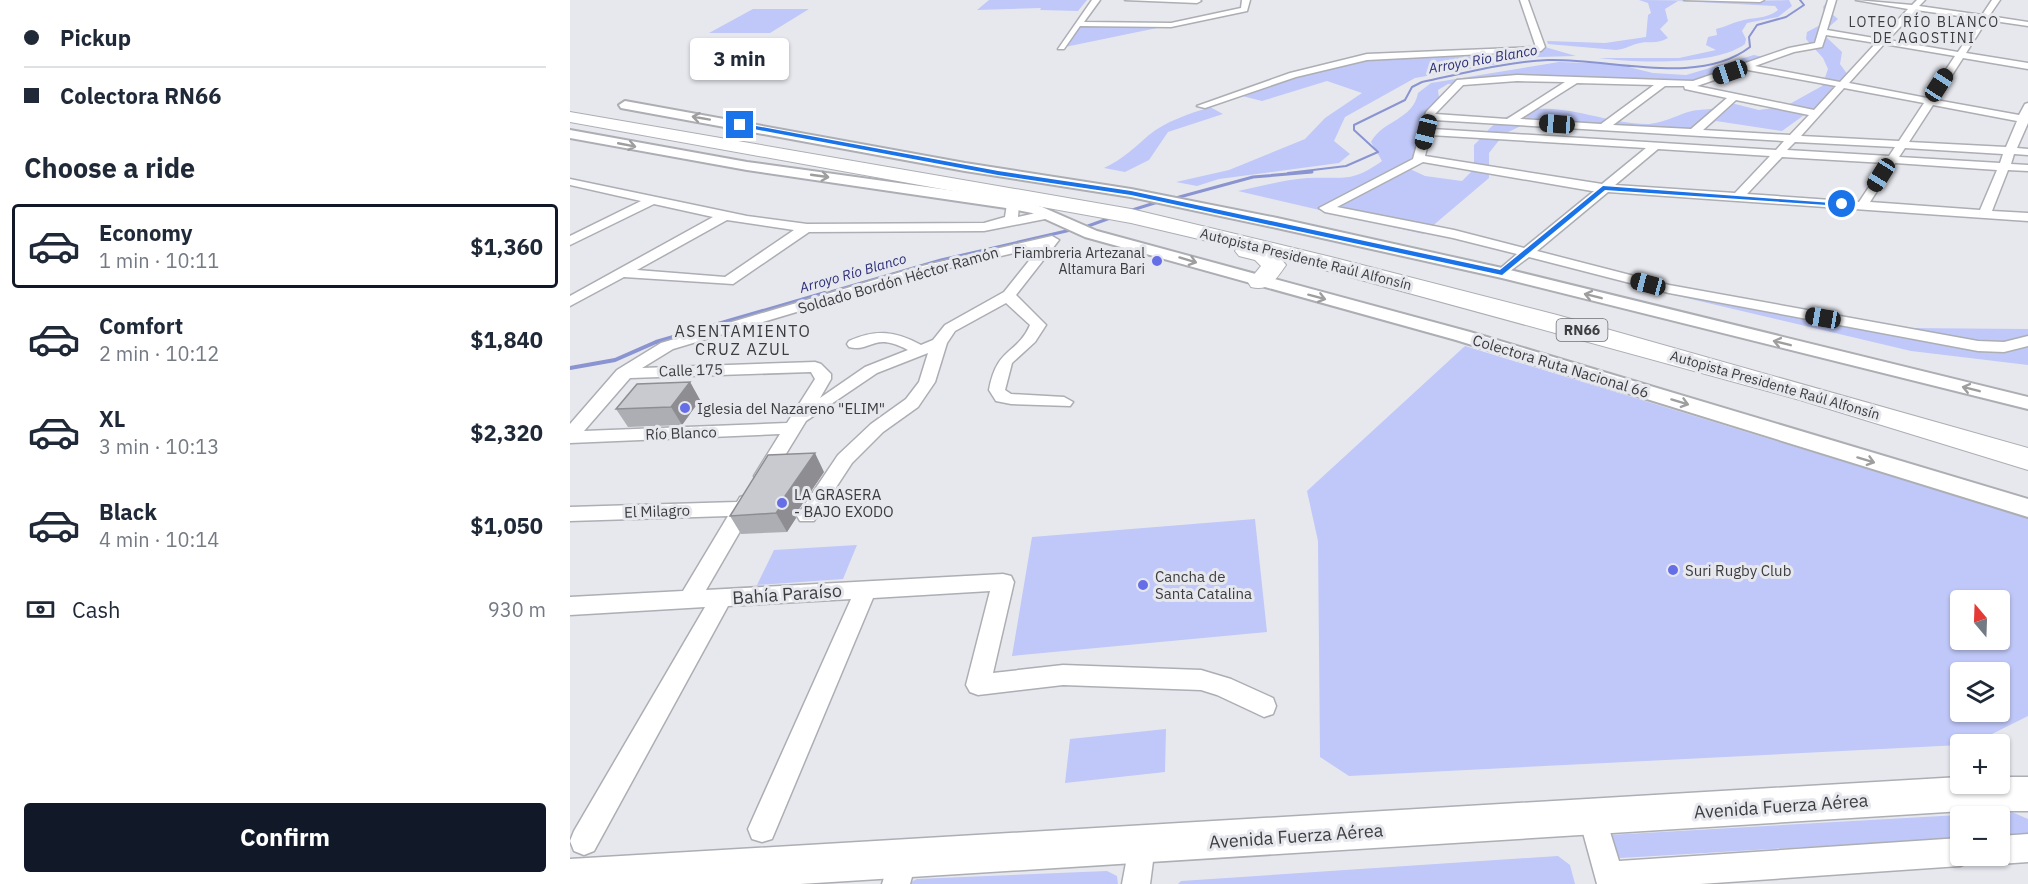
<!DOCTYPE html>
<html lang="en">
<head>
<meta charset="utf-8">
<style>
  :root { --surface:#fff; --page:#f6f6f7; --text:#1f2937; --muted:#747a83; --line:#e0e1e3; --accent:#111827 }
  body { margin:0; font-family:"IBM Plex Sans",sans-serif; background:var(--page); color:var(--text); height:100vh; display:flex; flex-direction:column; font-size:22px; white-space:nowrap }
  * { box-sizing:border-box; margin:0 }
  p { font-size:20px; color:var(--muted) }
  .icon { flex:none; width:33px; height:33px; fill:none; stroke:currentColor; stroke-width:2; stroke-linecap:round; stroke-linejoin:round }
  .map { position:relative; flex:1; overflow:hidden }
  .drawer { display:flex; flex-direction:column; background:var(--surface); width:570px }
  .drawer>* { flex:none }
  .top-card { display:grid; align-content:center; height:132px; padding:0 24px; background:var(--surface) }
  .needle { width:39px; rotate:341deg }
  .tools { position:absolute; left:1380px; top:590px; display:grid; gap:12px }
  .tools a { display:grid; place-items:center; width:60px; height:60px; border-radius:6px; background:var(--surface); box-shadow:0 2px 4px #0004; font-size:30px }
  .end { position:absolute; width:27px; height:27px; margin:-14px; border:8px solid #1a73e8; background:#fff; box-shadow:0 0 0 3px #fff }
  .from { border-radius:50% }
  .bubble { position:absolute; height:42px; border-radius:6px; background:var(--surface); box-shadow:0 2px 4px #0004; font-size:20px; font-weight:800; line-height:42px; text-align:center }
  .car { position:absolute; width:18px; height:36px; margin:-18px -9px; border-radius:8px; box-shadow:0 0 4px 2px #0007; background:linear-gradient(#222 24%,#8ab4d8 0 40%,#222 0 76%,#8ab4d8 0 86%,#222 0) }
  .top-card b { display:flex; align-items:center; gap:21px; height:57px; font-size:22px }
  .top-card b+b { border-top:2px solid var(--line) }
  .top-card i { width:15px; height:15px; background:var(--text) }
  ul { padding:0; list-style:none }
  li { display:flex; align-items:center; gap:18px; height:84px; margin:0 12px 9px; padding:0 12px; border:3px solid transparent; border-radius:6px }
  li div { flex:1 }
  li b { display:block; font-size:22px }
  li em { font-style:normal; font-weight:800 }
  li.current { border-color:var(--accent) }
  li>.icon { width:54px; height:54px; stroke-width:1.5 }
  h2 { padding:0 24px; font-size:27px; line-height:72px }
  .pay { display:flex; align-items:center; gap:15px; height:66px; padding:0 24px; font-size:22px }
  .pay p { margin-inline-start:auto }
  .cta { display:flex; gap:12px; margin-top:auto; padding:12px 24px }
  .cta a { flex:1; height:69px; border-radius:6px; background:var(--accent); color:#fff; font-size:24px; font-weight:800; line-height:69px; text-align:center }
  main { display:flex; flex:1; min-height:0 }
  .map>svg:first-child { display:block }
</style>
</head>
<body>
<main>
<section class="drawer">
<div class="top-card">
<b><i class="from"></i>Pickup</b>
<b><i></i>Colectora RN66</b>
</div>
<h2>Choose a ride</h2>
<ul>
<li class="current"><svg class="icon" aria-label="car" viewBox="0 0 24 24"><path d="M5 17H2v-5l4-1 3-4h7l3 4 3 1v5h-3M9 17h6M6 11h13"/><circle cx="7" cy="17" r="2"/><circle cx="17" cy="17" r="2"/></svg><div><b>Economy</b><p>1 min · 10:11</p></div><em>$1,360</em></li>
<li><svg class="icon" aria-label="car" viewBox="0 0 24 24"><path d="M5 17H2v-5l4-1 3-4h7l3 4 3 1v5h-3M9 17h6M6 11h13"/><circle cx="7" cy="17" r="2"/><circle cx="17" cy="17" r="2"/></svg><div><b>Comfort</b><p>2 min · 10:12</p></div><em>$1,840</em></li>
<li><svg class="icon" aria-label="car" viewBox="0 0 24 24"><path d="M5 17H2v-5l4-1 3-4h7l3 4 3 1v5h-3M9 17h6M6 11h13"/><circle cx="7" cy="17" r="2"/><circle cx="17" cy="17" r="2"/></svg><div><b>XL</b><p>3 min · 10:13</p></div><em>$2,320</em></li>
<li><svg class="icon" aria-label="car" viewBox="0 0 24 24"><path d="M5 17H2v-5l4-1 3-4h7l3 4 3 1v5h-3M9 17h6M6 11h13"/><circle cx="7" cy="17" r="2"/><circle cx="17" cy="17" r="2"/></svg><div><b>Black</b><p>4 min · 10:14</p></div><em>$1,050</em></li>
</ul>
<div class="pay"><svg class="icon" aria-label="cash" viewBox="0 0 24 24"><path d="M3 7h18v10H3z"/><circle cx="12" cy="12" r="2"/></svg>Cash<p>930 m</p></div>
<div class="cta"><a>Confirm</a></div>
</section>
<div class="map">
<svg width="1458" height="884" viewBox="0 0 1458 884">
  <rect width="100%" height="100%" fill="#e7e8ee"/>
  <g fill="#bfc8f8" fill-rule="evenodd">
    <polygon points="419,0 517,0 508,11 470,10 471,8 407,10"/>
    <path d="M1069,0c50,0 100,2 150,0l3,6 -14,11 -31,6 -5,8 4,8 -1,5c-30,22 -109,19 -146,14h80l37,-8 -10,-5 2,-8 9,-2 -1,-6c9,-2 16,-6 24,-8 13,-4 27,-2 38,-11l-3,-4 -97,-5 -13,8 3,12 -8,8 8,9c-11,7 -21,2 -32,6 -7,2 -11,5 -20,6l-68,-6 -1,-3 58,2 41,-6 2,-22 3,-2 -3,-10z"/>
    <path d="M1258,0h8l-5,13 7,6 -16,14 20,19 -2,12 8,11 -16,20 -50,36 -66,-10 -10,8 -38,4 -137,-12 -27,13 -15,19v25l-66,56 -185,-43c23,-5 46,-11 69,-13 36,-2 43,6 75,-17l-11,-19c12,-22 42,-22 47,-49l13,-10 128,-21 57,2 37,9 33,2 68,-20 18,4 -78,27 -154,-8 -92,6 -10,6 2,16 -21,16 4,20 -13,27 15,7 37,5 12,-12v-24c10,-9 18,-22 30,-27 48,-24 97,7 145,6 13,-1 27,-8 39,-12 17,-5 23,1 39,-10l32,8 27,-4 36,-20 6,-17 -5,-11 -17,-19 1,-7 19,-10 -3,-15z"/>
    <polygon points="183,9 239,9 200,33 139,33"/>
    <polygon points="510,27 586,27 587,28 495,47"/>
    <path d="M975,47l31,9 -37,1 -124,21 -70,39 -11,24 16,13 -11,9 -120,16 -22,7 -21,-4 53,-12 76,-31 20,-21 37,-25 -35,-12 -65,20 -20,-5c43,-14 103,-36 147,-39 38,-3 126,5 156,-10z"/>
    <path d="M640,107l13,7 -55,18 -19,28 -24,12 -21,-4c19,-9 30,-20 45,-33 17,-14 40,-21 61,-28z"/>
    <polygon points="1091,292 1141,294 1235,314 1336,328 1458,329 1458,365 1341,351"/>
    <path d="M895,346l563,172v198l-56,28 -12,1 -611,31 -29,-19 -2,-216 -11,-50zM1390,600h40v39h-40zM1390,672h40v39h-40z"/>
    <polygon points="685,519 697,632 442,656 462,537"/>
    <polygon points="287,545 273,579 187,585 204,550"/>
    <polygon points="596,729 595,772 495,783 500,739"/>
    <polygon points="1442,812 1458,819 1458,834 1430,836 1430,816 1390,816 1390,838 1051,858 1045,857 1039,835"/>
    <polygon points="988,856 1000,865 1005,884 608,884 611,881"/>
    <polygon points="537,871 547,876 548,884 337,884 347,879"/>
  </g>
  <g fill="none" stroke-linecap="round" stroke-linejoin="round">
    <path stroke="#8a94d1" stroke-width="2" d="M718,173l58,-7 32,-14 -24,-22v-5l51,-25 7,-13 10,-5c42,-9 84,-20 126,-22 62,-2 150,27 202,-13l-1,-10 8,-12 29,-8 18,-12 -4,-5"/>
    <g stroke="#8a94d1" stroke-width="3">
      <polyline points="602,199 683,177 742,172"/>
      <polyline points="559,211 591,201"/>
      <polyline points="250,295 371,260 518,226 543,217"/>
    </g>
    <polyline stroke="#8a94d1" stroke-width="4" points="0,368 45,360 86,342 255,293"/>
    <defs>
      <g id="minor">
        <polygon points="522,0 530,0 514,22 601,23 671,8 672,0 680,0 677,11 601,27 510,26 494,49 488,49"/>
        <polygon points="555,0 630,0 631,1 627,3"/>
        <polygon points="950,0 958,0 975,47 971,51 797,60 726,77 635,108 627,106 720,73 797,54 966,47"/>
        <polygon points="1114,0 1194,0 1190,2"/>
        <path d="M1258,0h8l-9,30 53,9 28,-30 -52,-9 56,5 5,-5h8l-6,6 63,9 10,-15h8l-11,16 39,6v4l-41,-6 -21,33 62,10v6l-65,-11 -27,42 83,15 6,-11 3,-1v20l-11,25 11,1v6l-14,-1 -3,10 17,1v6l-20,-1 -16,41 36,2v8l-420,-29 -71,59 132,34 309,56 26,1 24,-6v10l-24,6 -26,-1 -309,-58 -140,-36 -27,20 -7,-4 22,-19 -64,-16 -128,-26 -6,-4 94,-49 13,-47 31,-32 60,-5 176,6 96,-33 26,-5zM1346,10l64,9 -22,33 -70,-12zM1256,35l50,8 -36,39 -85,-16 39,-14 28,-5zM1314,44l71,12 -28,42 -78,-15zM1176,69l2,1 88,16 -22,24 -117,-24zM947,81l48,1 -58,37 -72,-5 28,-29zM1007,83l77,2 -53,39 -81,-5zM1095,86h19l1,3 42,9 -36,31 -78,-4zM1274,88l80,15 -25,38 -98,-5zM1166,100l73,15 -19,20 -87,-5zM1363,105l84,16 -11,26 -97,-5zM864,120l350,21 -8,9 -344,-21zM860,135l216,13 -44,36 -177,-28zM1225,142l100,5 -6,9 -102,-6zM1335,148l98,6 -3,9 -101,-6zM1088,149l112,7 -35,37 -120,-8zM1212,157l103,6 -26,39 -112,-8zM853,162l169,29h2l-70,57 -70,-18 -117,-23zM1325,163l102,7 -17,40 -110,-8z"/>
        <path d="M0,179l177,37 60,8 177,-1 21,-6 2,-13 6,-4 6,4 -1,13 27,-6 6,4 -6,4 -61,12 -175,1 -76,52 -109,-7 -54,29v-10l143,-79 -59,-13 -84,41v-9l71,-35 -71,-16zM157,220l67,10 -69,47 -88,-7z"/>
        <path d="M482,236l7,4 -43,55 30,30 -11,17 -23,21 -7,27 6,4 53,3 9,5 -3,4 -59,-2 -15,-3 -7,-11c8,-44 28,-35 41,-65l-24,-22 -51,28 -8,12 -12,39 -17,25 -35,25 -31,31 -38,58h-14l-3,-5 41,-61 33,-31 35,-25 13,-17 9,-29 -51,20 -71,48 -36,59h-14l-2,-4 26,-42 -210,9v-19l47,-54 44,-27 257,-76zM470,247l-36,45 -59,33 -12,15 -12,5c-26,-14 -45,-16 -72,-4l-2,3 2,3c23,6 23,-16 59,3l-43,17 -45,31 11,-19v-5l-10,-10 -6,-2 -173,6 31,-19 254,-76zM241,372l4,7 -28,44 -203,8 46,-53z"/>
        <polygon points="177,495 184,497 187,502 136,590 433,574 441,576 444,582 423,673 493,665 631,670 661,679 703,698 706,706 703,714 694,717 647,695 631,690 493,685 408,695 400,692 396,685 420,591 303,598 202,839 192,842 182,839 178,829 281,599 158,606 24,851 14,855 4,851 0,841 4,831 135,607 0,615 0,597 113,591 158,516 0,521 0,507 167,502 170,497"/>
        <polygon points="1023,805 1033,809 1049,861 1390,838 1390,855 1403,855 1400,862 1390,866 1130,884 1027,884 1009,818 1013,809"/>
        <polygon points="571,832 581,836 585,846 580,884 552,884 561,836"/>
        <polygon points="1458,834 1458,862 1430,864 1420,860 1418,855 1430,855 1430,836"/>
        <polygon points="333,845 343,849 347,859 340,884 312,884 323,849"/>
      </g>
      <g id="tertiary">
        <polygon points="55,101 395,163 561,189 707,218 932,268 1458,397 1458,409 932,278 707,228 561,197 395,171 51,108 49,105"/>
        <polygon points="0,130 177,162 443,199 472,207 527,231 900,332 1458,499 1458,517 886,340 515,237 462,213 443,209 177,170 0,138"/>
      </g>
      <polygon id="secondary" points="1390,777 1390,783 1430,783 1430,777 1458,777 1458,811 1393,811 230,884 0,884 0,859"/>
      <path id="motorway" d="M0,112l561,97 200,48 226,58 471,133v22l-228,-70 -483,-132 -36,-9 5,6c-10,14 -17,27 -35,22l-3,-5 13,-16 -6,-6 -16,-4 -4,-5 2,-3 -106,-25 -561,-101z"/>
    </defs>
    <use href="#minor" stroke="#acaeb3" stroke-width="3"/>
    <use href="#tertiary" stroke="#acaeb3" stroke-width="4"/>
    <use href="#secondary" stroke="#acaeb3" stroke-width="3"/>
    <use href="#motorway" stroke="#acaeb3" stroke-width="2"/>
    <use href="#minor" fill="#fff" fill-rule="evenodd"/>
    <use href="#tertiary" fill="#fff" fill-rule="evenodd"/>
    <use href="#secondary" fill="#fff" fill-rule="evenodd"/>
    <use href="#motorway" fill="#fff" fill-rule="evenodd"/>
  </g>
  <g fill="#adaeb3">
    <polygon points="120,382 130,400 112,425 58,427 46,409"/>
    <polygon points="254,472 225,515 226,518 217,532 171,534 160,516"/>
  </g>
  <g fill="#8d8d92">
    <polygon points="120,382 130,400 112,425 101,407"/>
    <polygon points="245,453 254,472 225,515 226,518 217,532 206,513 215,496"/>
  </g>
  <g fill="#c9cad0" stroke="#8d8d92" stroke-width="1.5">
    <polygon points="120,382 101,407 46,409 67,384"/>
    <polygon points="245,453 215,496 216,499 206,513 160,516 198,455"/>
  </g>
  <defs><path id="oneway-shaft" d="M-6 0H5M1.5-3L5.5 0L1.5 3" fill="none" stroke-width="1.6" stroke-linecap="round" stroke-linejoin="round" transform="scale(1.5)"/></defs>
  <g stroke="#9e9e9f">
    <use href="#oneway-shaft" transform="translate(131 118) rotate(-170)"/>
    <use href="#oneway-shaft" transform="translate(57 145) rotate(11)"/>
    <use href="#oneway-shaft" transform="translate(250 176) rotate(8)"/>
    <use href="#oneway-shaft" transform="translate(618 260) rotate(17)"/>
    <use href="#oneway-shaft" transform="translate(1023 296) rotate(-166)"/>
    <use href="#oneway-shaft" transform="translate(747 297) rotate(15)"/>
    <use href="#oneway-shaft" transform="translate(1212 343) rotate(-166)"/>
    <use href="#oneway-shaft" transform="translate(1401 389) rotate(-166)"/>
    <use href="#oneway-shaft" transform="translate(1110 402) rotate(17)"/>
    <use href="#oneway-shaft" transform="translate(1296 460) rotate(17)"/>
  </g>
  <polygon fill="#1a73e8" points="170,123 428,171 561,191 930,270 1033,186 1275,204 1272,206 1035,190 932,275 561,195 428,175 168,126"/>
  <g fill="#656ee6" stroke="#e7e8ee" stroke-width="2">
    <circle cx="587" cy="261" r="6"/>
    <circle cx="115" cy="408" r="6"/>
    <circle cx="212" cy="503" r="6"/>
    <circle cx="1103" cy="570" r="6"/>
    <circle cx="573" cy="585" r="6"/>
  </g>
  <g text-anchor="middle" dominant-baseline="central" stroke-width="6" stroke-linejoin="round" paint-order="stroke">
    <g font-size="14" letter-spacing="1.5" fill="#3c3d3f" stroke="#e7e8ee">
      <text x="1354" y="22">LOTEO RÍO BLANCO<tspan x="1354" dy="16">DE AGOSTINI</tspan></text>
    </g>
    <g font-size="14" font-style="italic" fill="#2c2f77" stroke="#e7e8ee">
      <text transform="translate(913 59) rotate(-10)">Arroyo Rio Blanco</text>
      <text transform="translate(283 273) rotate(-16)">Arroyo Río Blanco</text>
    </g>
    <g font-size="14" fill="#3c3d3f" stroke="#e7e8ee" text-anchor="end">
      <text x="575" y="253">Fiambreria Artezanal<tspan x="575" dy="16">Altamura Bari</tspan></text>
    </g>
    <g font-size="14" fill="#3c3d3f" stroke="#e7e8ee">
      <text transform="translate(736 259) rotate(14)">Autopista Presidente Raúl Alfonsín</text>
      <text transform="translate(1205 385) rotate(16)">Autopista Presidente Raúl Alfonsín</text>
    </g>
    <rect fill="#e7e8ee" stroke="#6f7074" stroke-width="1.5" x="986.5" y="319" width="51" height="22" rx="4.5"/>
    <g font-size="14" font-weight="bold" fill="#3c3d3f">
      <text x="1012" y="330">RN66</text>
    </g>
    <g font-size="15" fill="#3c3d3f" stroke="#e7e8ee">
      <text transform="translate(328 280) rotate(-16)">Soldado Bordón Héctor Ramón</text>
      <text transform="translate(991 366) rotate(17)">Colectora Ruta Nacional 66</text>
      <text transform="translate(121 370) rotate(-2)">Calle 175</text>
      <text transform="translate(111 433) rotate(-2)">Río Blanco</text>
      <text transform="translate(87 511) rotate(-2)">El Milagro</text>
    </g>
    <g font-size="15" fill="#3c3d3f" stroke="#e7e8ee" text-anchor="start">
      <text x="127" y="408">Iglesia del Nazareno "ELIM"</text>
      <text x="224" y="494">LA GRASERA<tspan x="224" dy="17">- BAJO EXODO</tspan></text>
      <text x="1115" y="570">Suri Rugby Club</text>
      <text x="585" y="576">Cancha de<tspan x="585" dy="17">Santa Catalina</tspan></text>
    </g>
    <g font-size="16" letter-spacing="1.5" fill="#3c3d3f" stroke="#e7e8ee">
      <text x="173" y="331">ASENTAMIENTO<tspan x="173" dy="18">CRUZ AZUL</tspan></text>
    </g>
    <g font-size="18" fill="#3c3d3f" stroke="#e7e8ee">
      <text transform="translate(217 594) rotate(-4)">Bahía Paraíso</text>
      <text transform="translate(1211 806) rotate(-4)">Avenida Fuerza Aérea</text>
      <text transform="translate(726 836) rotate(-4)">Avenida Fuerza Aérea</text>
    </g>
  </g>
</svg>
<div class="tools">
<a><svg class="needle" viewBox="-14 -14 28 28"><path d="M0-13l5 13h-10z" fill="#e53935"/><path d="M0 13l5-13h-10z" fill="#747a83"/></svg></a>
<a><svg class="icon" aria-label="layers" viewBox="0 0 24 24"><path d="M12 4l9 5-9 5-9-5zM3 14l9 5 9-5"/></svg></a>
<a>+</a>
<a>−</a>
</div>
<i class="end from" style="left:1272px;top:204px"></i>
<i class="end" style="left:170px;top:125px"></i>
<div class="bubble" style="left:120px;top:38px;width:99px">3 min</div>
<i class="car" style="left:1160px;top:72px;rotate:251deg"></i>
<i class="car" style="left:1369px;top:85px;rotate:33deg"></i>
<i class="car" style="left:987px;top:124px;rotate:274deg"></i>
<i class="car" style="left:856px;top:132px;rotate:194deg"></i>
<i class="car" style="left:1311px;top:175px;rotate:212deg"></i>
<i class="car" style="left:1078px;top:284px;rotate:285deg"></i>
<i class="car" style="left:1253px;top:318px;rotate:280deg"></i>
</div>
</main>
</body>
</html>
